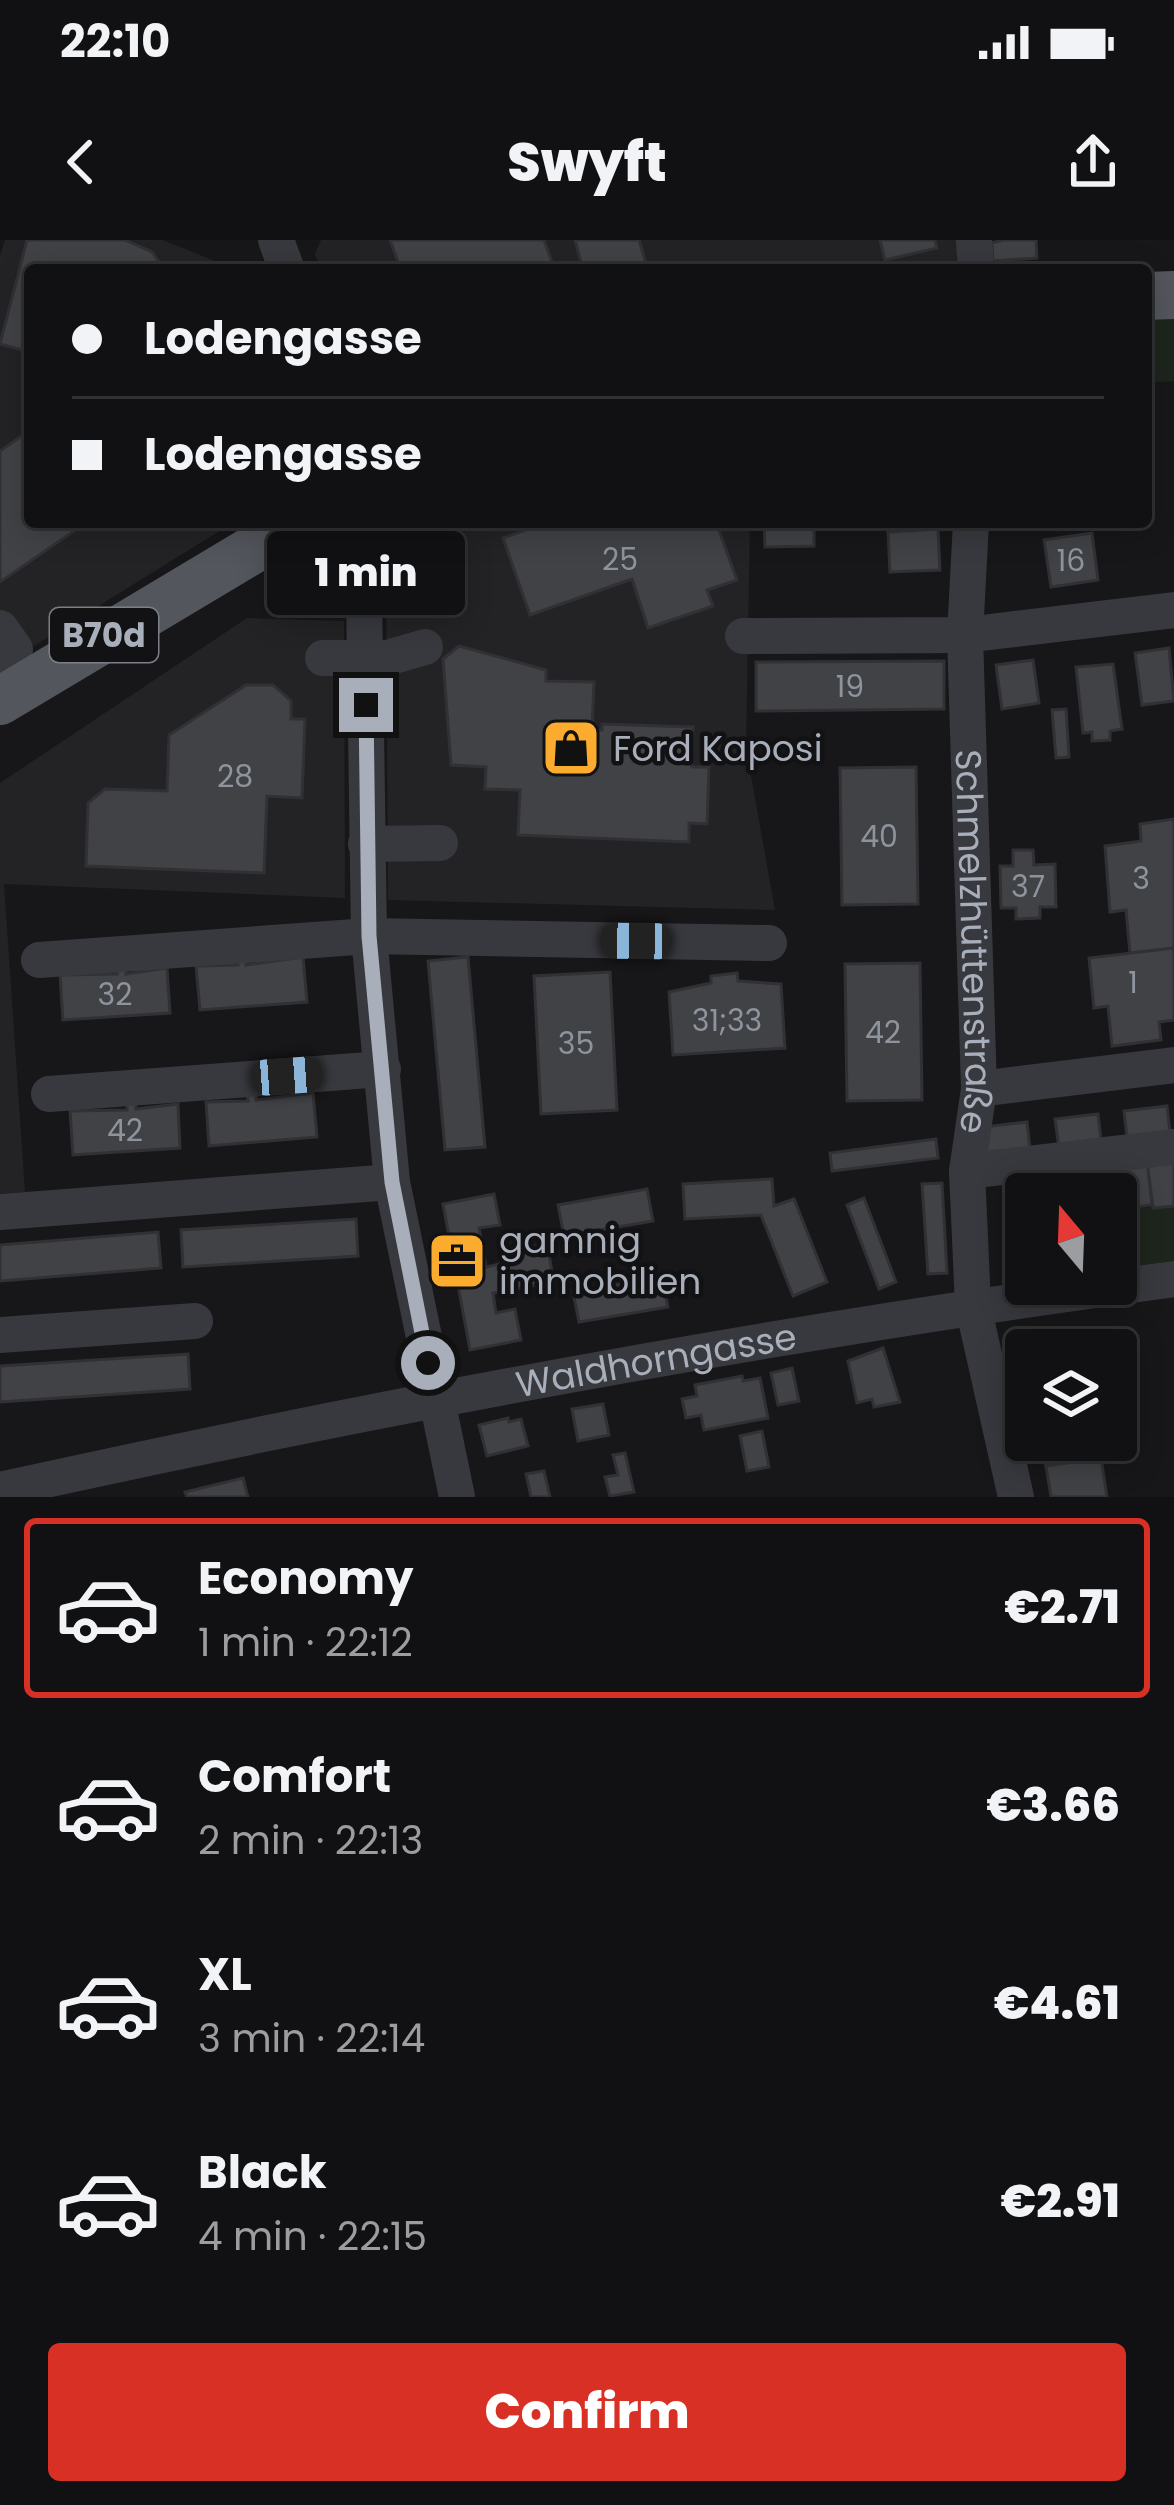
<!DOCTYPE html>
<html lang="en">
<head>
<meta charset="utf-8">
<style>
  :root { --surface:#111113; --page:#1e1f21; --text:#f1f3f6; --muted:#9c9da0; --line:#303133; --accent:#d93025 }
  body { margin:0; font-family:Poppins,sans-serif; background:var(--page); color:var(--text); height:100vh; display:flex; flex-direction:column; font-size:45px; white-space:nowrap }
  * { box-sizing:border-box; margin:0 }
  p { font-size:39px; color:var(--muted) }
  .icon { flex:none; width:66px; height:66px; fill:none; stroke:currentColor; stroke-width:2; stroke-linecap:round; stroke-linejoin:round }
  .map { position:relative; height:1257px; overflow:hidden }
  .side { display:flex; flex-direction:column; background:var(--surface); flex:1 }
  .side>* { flex:none }
  .top-card { position:absolute; left:24px; top:24px; width:1128px; height:264px; border-radius:12px; box-shadow:0 6px 30px #0003,0 0 0 3px var(--line); display:grid; align-content:center; height:264px; padding:0 48px; background:var(--surface) }
  .needle { width:78px; rotate:341deg }
  .controls { position:absolute; left:1005px; top:933px; display:grid; gap:24px }
  .controls a { display:grid; place-items:center; width:132px; height:132px; border-radius:12px; background:var(--surface); box-shadow:0 6px 30px #0003,0 0 0 3px var(--line); font-size:60px }
  .end { position:absolute; width:54px; height:54px; margin:-27px; border:15px solid #a8afba; background:#111; box-shadow:0 0 0 6px #111 }
  .from { border-radius:50% }
  .bubble { position:absolute; height:84px; border-radius:12px; background:var(--surface); box-shadow:0 6px 30px #0003,0 0 0 3px var(--line); font-size:39px; font-weight:800; line-height:84px; text-align:center }
  .car { position:absolute; width:36px; height:72px; margin:-36px -18px; border-radius:15px; box-shadow:0 0 9px 3px #0007; background:linear-gradient(#222 24%,#8ab4d8 0 40%,#222 0 76%,#8ab4d8 0 86%,#222 0) }
  .top-card b { display:flex; align-items:center; gap:42px; height:114px; font-size:45px }
  .top-card b+b { border-top:3px solid var(--line) }
  .top-card i { width:30px; height:30px; background:var(--text) }
  ul { padding:21px 0 0; list-style:none }
  li { display:flex; align-items:center; gap:36px; height:180px; margin:0 24px 18px; padding:0 24px; border:6px solid transparent; border-radius:12px }
  li div { flex:1 }
  li b { display:block; font-size:45px }
  li em { font-style:normal; font-weight:800 }
  li.current { border-color:var(--accent) }
  li>.icon { width:108px; height:108px; stroke-width:1.5 }
  .button { display:flex; gap:24px; margin-top:auto; padding:24px 48px }
  .button a { flex:1; height:138px; border-radius:12px; background:var(--accent); color:#fff; font-size:48px; font-weight:800; line-height:138px; text-align:center }
  .status { display:flex; justify-content:space-between; align-items:center; height:84px; padding:0 60px; background:var(--surface); direction:ltr }
  .status svg { height:33px; fill:currentColor }
  header { display:flex; justify-content:space-between; align-items:center; height:156px; padding:0 48px; background:var(--surface); font-size:54px; font-weight:800 }
  .map>svg:first-child { display:block }
</style>
</head>
<body>
<div class="status"><b>22:10</b><svg viewBox="0 0 49 12"><path d="M0 12V9h3v3zM5 12V6h3v6zM10 12V3h3v9zM15 12V0h3v12zM26 1h20v11H26zM47 4h2v5h-2z"/></svg></div>
<header><svg class="icon" aria-label="back" viewBox="0 0 24 24"><path d="M15 5l-7 7 7 7"/></svg>Swyft<svg class="icon" aria-label="share" viewBox="0 0 24 24"><path d="M12 15V3M7 8l5-5 5 5M5 13v7h14v-7"/></svg></header>
<div class="map">
<svg width="1174" height="1257" viewBox="0 0 1174 1257">
  <rect width="100%" height="100%" fill="#171719"/>
  <g fill="#232326">
    <polygon points="5,0 163,0 237,30 30,30 30,282 234,282 0,427 0,16"/>
    <polygon points="321,0 966,0 966,30 321,30 315,14"/>
    <polygon points="446,282 750,282 746,508 775,670 388,660 386,320"/>
    <polygon points="247,378 344,381 345,658 4,644 25,952 0,954 0,543"/>
  </g>
  <g fill="#1d251d">
    <polygon points="1174,79 1174,141 1146,143 1146,80"/>
    <polygon points="1174,966 1174,1029 1116,1037 1116,969"/>
  </g>
  <g fill="#414246" stroke="#313135" stroke-width="3">
    <polygon points="27,0 125,0 152,12 165,30 30,30 30,112 0,104"/>
    <polygon points="390,0 544,0 555,30 401,30"/>
    <polygon points="575,0 639,0 648,30 583,30"/>
    <polygon points="880,0 935,0 937,8 885,20"/>
    <polygon points="1003,0 1036,0 1037,18 993,21 992,3"/>
    <polygon points="30,190 30,282 87,282 0,342 0,211"/>
    <polygon points="548,282 716,282 737,340 707,350 713,366 648,388 632,339 530,375 503,298"/>
    <polygon points="814,283 814,306 765,307 764,284"/>
    <polygon points="938,289 940,330 890,332 888,292"/>
    <polygon points="1092,293 1098,340 1051,347 1044,300"/>
    <polygon points="459,406 546,430 546,441 594,442 592,490 602,490 602,484 693,487 692,527 709,527 707,584 689,583 689,602 518,595 520,550 485,549 486,527 451,525 443,419"/>
    <polygon points="1169,408 1174,461 1142,465 1135,413"/>
    <polygon points="1033,420 1039,463 1002,469 996,425"/>
    <polygon points="944,421 944,469 756,471 756,422"/>
    <polygon points="1113,424 1122,489 1110,491 1110,500 1092,501 1092,492 1083,493 1076,427"/>
    <polygon points="246,445 273,445 291,461 291,479 305,479 302,558 267,556 264,633 86,626 88,563 105,549 167,551 169,495"/>
    <polygon points="1066,469 1069,517 1056,518 1052,470"/>
    <polygon points="916,527 918,664 842,665 840,528"/>
    <polygon points="1174,579 1174,708 1130,713 1126,670 1110,672 1105,606 1141,601 1140,584"/>
    <polygon points="1013,610 1033,610 1034,625 1055,624 1056,667 1040,667 1040,678 1016,679 1016,668 1001,668 1000,626 1013,626"/>
    <polygon points="1174,708 1174,780 1159,782 1161,800 1112,806 1108,766 1094,768 1089,718"/>
    <polygon points="303,717 307,762 200,770 196,726 238,725 237,718 246,718 246,725"/>
    <polygon points="468,717 485,907 445,910 428,721"/>
    <polygon points="920,723 922,860 847,861 845,724"/>
    <polygon points="117,727 125,727 126,734 167,728 170,773 63,780 60,735 117,734"/>
    <polygon points="610,732 617,870 541,874 534,736"/>
    <polygon points="737,733 738,741 781,744 785,808 673,815 669,752 711,743 711,736"/>
    <polygon points="256,853 256,860 313,853 317,897 209,906 206,862 248,861 247,854"/>
    <polygon points="135,862 136,869 178,864 180,908 73,915 70,871 127,870 127,863"/>
    <polygon points="1167,866 1171,902 1128,907 1124,871"/>
    <polygon points="1098,874 1102,910 1060,915 1055,879"/>
    <polygon points="1027,882 1031,918 988,923 984,887"/>
    <polygon points="936,899 938,918 832,931 830,913"/>
    <polygon points="1147,917 1152,965 1116,969 1116,954 1084,954 1081,925"/>
    <polygon points="1174,918 1174,966 1153,968 1147,921"/>
    <polygon points="1081,925 1084,954 1026,954 1026,979 1020,980 1015,932"/>
    <polygon points="772,939 774,966 794,959 827,1042 793,1056 761,975 685,979 683,944"/>
    <polygon points="942,943 947,1033 928,1034 922,944"/>
    <polygon points="647,949 653,981 564,996 558,965"/>
    <polygon points="494,954 500,985 479,988 486,1027 509,1022 507,1011 547,1004 554,1042 493,1053 496,1073 515,1069 521,1100 470,1110 443,964"/>
    <polygon points="864,958 896,1042 879,1049 847,965"/>
    <polygon points="356,979 358,1016 183,1027 181,990"/>
    <polygon points="158,992 161,1028 0,1041 0,1005"/>
    <polygon points="662,1037 668,1067 579,1082 573,1052"/>
    <polygon points="1083,1088 1086,1110 1030,1110 1028,1096"/>
    <polygon points="883,1108 900,1162 874,1167 872,1159 857,1163 848,1121"/>
    <polygon points="188,1114 190,1149 0,1162 0,1126"/>
    <polygon points="792,1128 799,1161 778,1165 771,1133"/>
    <polygon points="742,1136 743,1141 760,1138 768,1178 704,1190 701,1175 686,1178 682,1159 697,1156 695,1145"/>
    <polygon points="603,1164 609,1195 578,1201 572,1169"/>
    <polygon points="508,1178 509,1182 521,1179 528,1206 487,1216 479,1185"/>
    <polygon points="762,1191 769,1227 747,1231 740,1196"/>
    <polygon points="1043,1200 1099,1200 1101,1218 1046,1226"/>
    <polygon points="625,1213 634,1252 610,1256 605,1237 618,1235 613,1215"/>
    <polygon points="1101,1218 1107,1257 1051,1257 1046,1226"/>
    <polygon points="544,1231 550,1257 531,1257 526,1234"/>
    <polygon points="243,1238 248,1257 187,1257 185,1252"/>
  </g>
  <g fill="none" stroke-linecap="round" stroke-linejoin="round">
    <g stroke="#38393e" stroke-width="36">
      <polyline points="276,0 287,30"/>
      <polyline points="974,0 976,30"/>
      <polyline points="363,282 369,696 392,942 457,1257"/>
      <path id="s1" d="M971,282l-6,113 14,454 -12,82 6,135 43,191"/>
      <polyline points="0,388 15,409 2,459"/>
      <polyline points="743,396 965,395 1174,370"/>
      <polyline points="323,418 387,418 425,407"/>
      <polyline points="366,604 440,603"/>
      <polyline points="39,720 369,696 769,703"/>
      <polyline points="979,849 1174,825"/>
      <polyline points="49,854 383,829"/>
      <polyline points="967,931 1174,907"/>
      <polyline points="0,972 392,942"/>
      <polyline points="0,1095 195,1081"/>
      <path id="s2" d="M0,1250c389,-86 779,-158 1174,-211"/>
    </g>
    <g stroke="#54565e" stroke-width="48">
      <polyline points="1146,56 1174,55"/>
      <polyline points="0,461 299,282"/>
    </g>
  </g>
  <g fill="none" stroke-linecap="round" stroke-linejoin="round">
    <polyline stroke="#a8afba" stroke-width="15" points="366,465 369,696 392,942 428,1123"/>
  </g>
  <defs>
    <symbol id="shop-square" viewBox="-11 -11 22 22"><rect x="-9" y="-9" width="18" height="18" rx="4" fill="#fbab2d" stroke="#121214"/><path d="M-5-2.5h2.3a2.7 3.5 0 0 1 5.4 0H5L5.5 6h-11ZM-1.5-2.5h3a1.5 2.3 0 0 0-3 0Z" fill="#111"/></symbol>
    <symbol id="office-square" viewBox="-11 -11 22 22"><rect x="-9" y="-9" width="18" height="18" rx="4" fill="#fbab2d" stroke="#121214"/><path d="M-6-3h4V-5.5h4V-3h4V5H-6ZM-1-4.5V-3h2v-1.5ZM-6 0V1H6V0Z" fill="#111"/></symbol>
  </defs>
  <g fill-rule="evenodd">
    <use href="#shop-square" x="538" y="475" width="66" height="66"/>
    <use href="#office-square" x="424" y="988" width="66" height="66"/>
  </g>
  <g text-anchor="middle" dominant-baseline="central" stroke-width="9" stroke-linejoin="round" paint-order="stroke">
    <g font-size="30" fill="#8e949d">
      <text x="620" y="319">25</text>
      <text x="1071" y="320">16</text>
      <text x="850" y="446">19</text>
      <text x="235" y="536">28</text>
      <text x="879" y="596">40</text>
      <text x="1141" y="638">3</text>
      <text x="1028" y="646">37</text>
      <text x="1133" y="742">1</text>
      <text x="115" y="754">32</text>
      <text x="727" y="780">31;33</text>
      <text x="883" y="792">42</text>
      <text x="576" y="803">35</text>
      <text x="125" y="890">42</text>
    </g>
    <rect fill="#121214" stroke="#7b8088" stroke-width="3" x="50" y="368" width="108" height="54" rx="9"/>
    <g font-size="33" font-weight="bold" fill="#a8afba">
      <text x="104" y="395">B70d</text>
    </g>
    <g font-size="36" fill="#a8afba" stroke="#121214" text-anchor="start">
      <text x="613" y="508">Ford Kaposi</text>
      <text x="499" y="1000">gamnig<tspan x="499" dy="41">immobilien</tspan></text>
    </g>
    <g font-size="36" fill="#a8afba" stroke="#121214">
      <text stroke="none"><textPath href="#s1" startOffset="420">Schmelzhüttenstraße</textPath></text>
      <text stroke="none"><textPath href="#s2" startOffset="669">Waldhorngasse</textPath></text>
    </g>
  </g>
</svg>
<div class="controls">
<a><svg class="needle" viewBox="-14 -14 28 28"><path d="M0-13l5 13h-10z" fill="#e53935"/><path d="M0 13l5-13h-10z" fill="#9c9da0"/></svg></a>
<a><svg class="icon" aria-label="layers" viewBox="0 0 24 24"><path d="M12 4l9 5-9 5-9-5zM3 14l9 5 9-5"/></svg></a>
</div>
<i class="end from" style="left:428px;top:1123px"></i>
<i class="end" style="left:366px;top:465px"></i>
<div class="bubble" style="left:267px;top:291px;width:198px">1 min</div>
<i class="car" style="left:636px;top:701px;rotate:271deg"></i>
<i class="car" style="left:287px;top:836px;rotate:86deg"></i>
<div class="top-card">
<b><i class="from"></i>Lodengasse</b>
<b><i></i>Lodengasse</b>
</div>
</div>
<section class="side">
<ul>
<li class="current"><svg class="icon" aria-label="car" viewBox="0 0 24 24"><path d="M5 17H2v-5l4-1 3-4h7l3 4 3 1v5h-3M9 17h6M6 11h13"/><circle cx="7" cy="17" r="2"/><circle cx="17" cy="17" r="2"/></svg><div><b>Economy</b><p>1 min · 22:12</p></div><em>€2.71</em></li>
<li><svg class="icon" aria-label="car" viewBox="0 0 24 24"><path d="M5 17H2v-5l4-1 3-4h7l3 4 3 1v5h-3M9 17h6M6 11h13"/><circle cx="7" cy="17" r="2"/><circle cx="17" cy="17" r="2"/></svg><div><b>Comfort</b><p>2 min · 22:13</p></div><em>€3.66</em></li>
<li><svg class="icon" aria-label="car" viewBox="0 0 24 24"><path d="M5 17H2v-5l4-1 3-4h7l3 4 3 1v5h-3M9 17h6M6 11h13"/><circle cx="7" cy="17" r="2"/><circle cx="17" cy="17" r="2"/></svg><div><b>XL</b><p>3 min · 22:14</p></div><em>€4.61</em></li>
<li><svg class="icon" aria-label="car" viewBox="0 0 24 24"><path d="M5 17H2v-5l4-1 3-4h7l3 4 3 1v5h-3M9 17h6M6 11h13"/><circle cx="7" cy="17" r="2"/><circle cx="17" cy="17" r="2"/></svg><div><b>Black</b><p>4 min · 22:15</p></div><em>€2.91</em></li>
</ul>
<div class="button"><a>Confirm</a></div>
</section>
</body>
</html>
